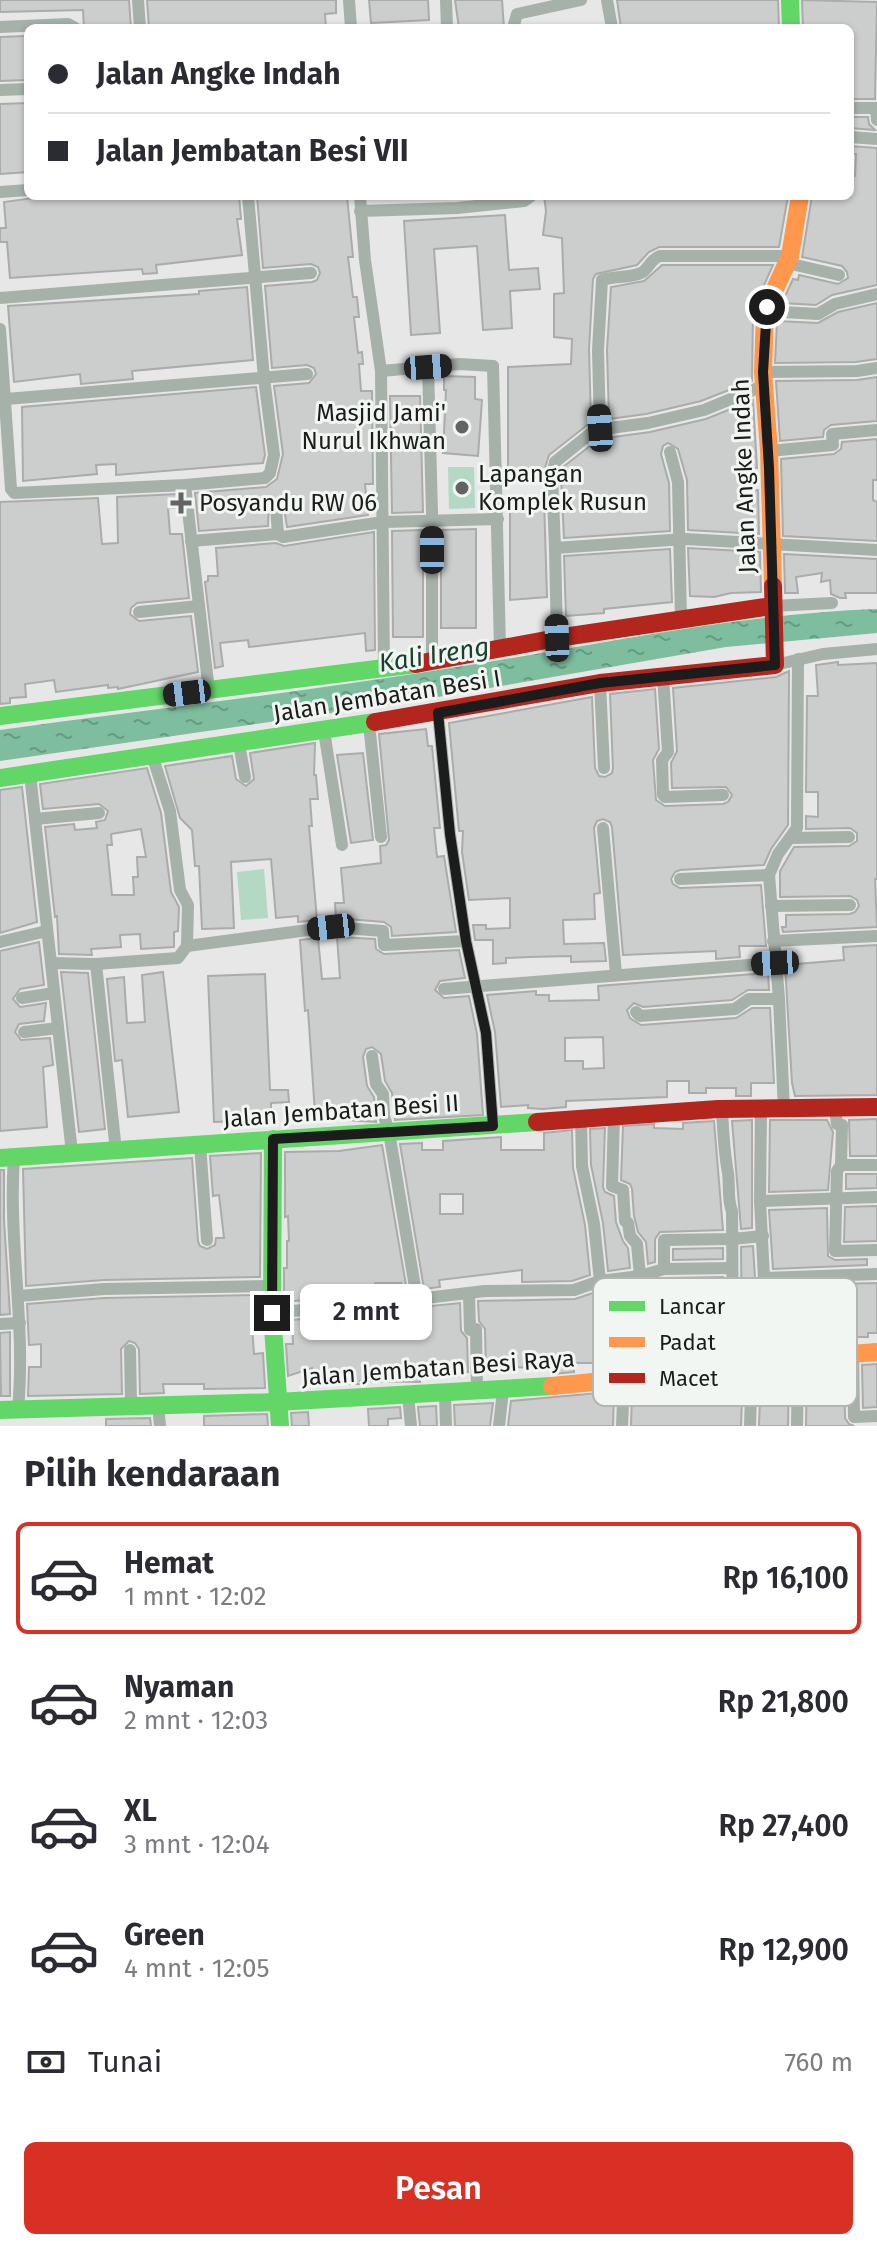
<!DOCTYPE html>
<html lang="id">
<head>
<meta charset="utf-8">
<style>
  :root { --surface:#fff; --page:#f2f2f3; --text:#2b2b33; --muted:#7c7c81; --line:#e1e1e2; --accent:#d93025 }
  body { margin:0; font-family:"Fira Sans",sans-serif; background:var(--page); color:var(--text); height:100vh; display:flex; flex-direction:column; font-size:30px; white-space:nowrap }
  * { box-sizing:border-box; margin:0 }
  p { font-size:26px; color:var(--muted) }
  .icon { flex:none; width:44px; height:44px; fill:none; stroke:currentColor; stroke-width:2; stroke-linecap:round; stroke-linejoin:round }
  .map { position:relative; height:1426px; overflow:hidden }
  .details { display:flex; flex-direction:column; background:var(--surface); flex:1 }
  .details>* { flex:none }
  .hud { position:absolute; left:24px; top:24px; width:830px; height:176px; border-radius:12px; box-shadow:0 2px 6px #0004; display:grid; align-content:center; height:176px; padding:0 24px; background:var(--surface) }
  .end { position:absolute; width:36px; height:36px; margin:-18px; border:10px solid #1b1c1b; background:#fff; box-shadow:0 0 0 4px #fff }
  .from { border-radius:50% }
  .bubble { position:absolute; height:56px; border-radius:12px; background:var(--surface); box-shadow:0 2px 6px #0004; font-size:26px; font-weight:600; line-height:56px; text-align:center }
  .car { position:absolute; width:24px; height:48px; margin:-24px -12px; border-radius:10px; box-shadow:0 0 6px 2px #0007; background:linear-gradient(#222 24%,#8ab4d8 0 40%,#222 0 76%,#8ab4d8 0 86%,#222 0) }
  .hud b { display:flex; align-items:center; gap:28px; height:76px; font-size:30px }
  .hud b+b { border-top:2px solid var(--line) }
  .hud i { width:20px; height:20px; background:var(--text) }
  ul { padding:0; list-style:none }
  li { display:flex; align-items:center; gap:24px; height:112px; margin:0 16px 12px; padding:0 8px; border:4px solid transparent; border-radius:12px }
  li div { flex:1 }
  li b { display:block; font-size:30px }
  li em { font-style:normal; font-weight:600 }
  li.on { border-color:var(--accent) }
  li>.icon { width:72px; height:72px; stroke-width:1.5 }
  h2 { padding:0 24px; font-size:36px; line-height:96px }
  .pay { display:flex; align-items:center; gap:20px; height:88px; padding:0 24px; font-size:30px }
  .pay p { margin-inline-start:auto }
  .button { display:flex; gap:16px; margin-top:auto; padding:16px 24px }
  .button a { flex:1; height:92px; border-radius:12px; background:var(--accent); color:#fff; font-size:32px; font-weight:600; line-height:92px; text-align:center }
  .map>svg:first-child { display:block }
</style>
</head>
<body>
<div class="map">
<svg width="877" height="1426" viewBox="0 0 877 1426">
  <defs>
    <pattern id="water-ripples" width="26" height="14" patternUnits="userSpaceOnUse" patternTransform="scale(2)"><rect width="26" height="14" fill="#7ebe9f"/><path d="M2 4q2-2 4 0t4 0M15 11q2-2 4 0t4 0" fill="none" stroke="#669a81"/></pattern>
  </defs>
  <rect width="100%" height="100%" fill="#e6e7e6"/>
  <g fill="#b3d8c4">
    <polygon points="448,467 474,467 475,508 449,509"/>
    <polygon points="264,869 268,918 241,920 237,872"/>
  </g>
  <path fill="url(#water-ripples)" d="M877,609v24l-151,14 -317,55 -409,59v-31c152,-21 305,-38 457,-63 140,-22 278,-53 420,-58z"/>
  <g fill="#cccecd" stroke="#aaacab" stroke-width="2" fill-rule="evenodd">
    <polygon points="0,0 129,0 131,28 84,28 83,10 0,12"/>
    <polygon points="147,0 336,0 336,13 325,14 326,28 149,28"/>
    <polygon points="369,0 428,0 429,20 371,23"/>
    <polygon points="455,0 502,0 504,28 459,28"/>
    <polygon points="617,0 778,0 779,28 621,28"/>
    <polygon points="802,0 877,2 875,99 850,99 850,28 803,28"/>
    <polygon points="25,36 27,80 0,81 0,37"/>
    <polygon points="28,103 28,172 0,174 0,104"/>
    <polygon points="850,117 868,117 869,124 875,130 850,128"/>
    <polygon points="850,146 877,148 877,285 832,295 816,305 782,303 793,279 798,280 799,275 838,284 848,278 847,272 842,266 802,257 812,196 850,196 850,176 855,176 856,154 850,154"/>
    <polygon points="48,196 239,196 241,219 237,219 242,255 156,265 157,273 143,274 142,269 10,278 7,242 0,242 0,228 6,228 4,202"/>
    <polygon points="257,196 347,196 353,257 348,257 353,297 357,297 359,317 354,317 358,353 362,352 363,364 359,364 361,391 372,391 373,484 365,484 368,515 287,527 285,514 294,509 296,503 293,496 287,494 269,503 268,526 199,531 195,493 266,487 277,479 283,454 274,386 309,383 316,374 314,368 307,365 272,368 265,286 312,282 317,280 320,273 318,267 311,264 263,268"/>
    <polygon points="544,196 557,196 558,198 788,196 779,247 659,247 649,252 637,265 596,274 593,279 589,349 591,422 549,455 543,474 508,474 508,367 571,364 572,339 554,337 554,294 564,293 562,238 543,235 546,211"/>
    <polygon points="505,215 509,270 538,268 540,289 510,291 512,328 483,330 477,246 434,249 440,333 411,335 404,221"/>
    <polygon points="662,265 773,265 753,310 752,381 701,401 646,414 609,419 607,350 611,287 644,281"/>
    <polygon points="247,287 253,360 132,371 133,379 81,384 80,374 14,382 8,306 199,294 199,291"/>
    <polygon points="877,303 877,359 856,362 775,363 777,321 818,323 838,312"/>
    <polygon points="444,376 475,377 475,399 482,400 478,456 443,453 446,390 444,390"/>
    <polygon points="877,377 877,421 831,425 824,430 823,437 780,441 776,381 857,380"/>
    <polygon points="256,387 265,455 263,463 116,475 116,464 96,465 97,474 23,481 22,407"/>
    <polygon points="390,396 420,396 423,512 392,513"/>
    <polygon points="753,400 757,468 738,467 741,491 758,490 759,534 688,530 687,480 678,449 668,443 663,446 661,454 669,483 670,531 564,538 561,476 563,467 599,439 650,432 706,419"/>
    <polygon points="877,439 877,480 873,480 873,500 877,502 877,541 783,536 781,459 834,454 841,449 842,442"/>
    <polygon points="177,494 179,508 168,508 170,534 182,534 189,598 137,603 131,608 130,614 139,621 191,616 198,672 118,689 118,687 108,688 108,685 56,692 54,680 25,684 26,697 10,698 10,703 0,704 0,502 98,498 102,544 118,543 117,497"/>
    <polygon points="510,498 544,499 547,597 510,600"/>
    <polygon points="476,529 476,628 441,628 441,530"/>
    <polygon points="423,530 423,637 393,637 392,531"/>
    <polygon points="374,532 375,650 366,651 365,633 249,647 248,640 220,643 223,666 215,668 205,582 208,581 208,576 218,576 216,548 276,543 284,546"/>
    <polygon points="688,548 760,552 761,592 731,593 714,597 690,596"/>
    <polygon points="670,549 672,602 604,609 604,613 566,616 564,556"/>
    <polygon points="784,554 877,559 877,593 845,593 846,598 840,598 831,594 830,580 821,582 822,573 796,577 798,593 785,593"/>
    <polygon points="838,662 838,665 877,663 877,879 875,879 877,927 783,932 782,927 786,927 786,915 850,914 855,912 859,906 857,900 850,896 780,897 780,871 794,847 849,846 857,841 857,833 850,828 806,829 806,816 818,817 818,792 806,792 807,696 818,696 816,665"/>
    <polygon points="789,671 788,825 771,849 764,865 680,870 675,872 671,879 673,884 680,888 761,885 766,946 739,946 740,957 716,959 716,951 623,955 612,827 610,822 603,819 597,821 594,828 600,893 594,894 595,919 563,920 564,944 604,943 606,961 571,962 571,956 529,957 506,958 506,963 493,964 493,940 475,940 473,925 486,925 486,929 510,928 510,898 469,900 462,852 463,831 459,831 449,723 592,697 595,768 599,776 605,777 612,773 613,768 610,694 655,689 659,749 653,760 656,800 665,806 723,804 728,802 732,795 726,787 672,788 671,763 677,751 673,688 776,677"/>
    <polygon points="426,729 428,746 432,746 440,828 434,828 437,857 444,856 456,932 392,936 391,927 384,922 336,918 335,903 344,903 341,868 381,863 380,846 386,845 389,840 379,734"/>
    <polygon points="315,743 314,775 316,775 318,799 310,799 312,826 309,826 317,920 298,922 298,916 276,918 271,859 231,862 234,928 202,929 199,866 195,866 192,830 180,818 165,766 232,756 236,779 246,786 254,779 250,753"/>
    <polygon points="363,753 373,840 351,843 337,755"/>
    <path d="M147,768l14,45 10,79 8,15 -1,24 -4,1v15l-33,2 -1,-15 -20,1 1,12 -30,2 1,6 -33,-1 -2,-38 -2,1 -10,-90 29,-3 1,6 22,-2 -1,-6 9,-2 3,-9 -9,-7 -56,5 -3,-25zM141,829l5,28h-9l1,20h-5l1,18h-22l-5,-50h5l-1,-11z"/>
    <polygon points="22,787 37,922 0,933 0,790"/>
    <polygon points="337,937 375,939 376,949 384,954 459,950 465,978 440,981 435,990 444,998 469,996 477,1034 483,1115 395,1120 392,1093 385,1081 381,1054 372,1047 366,1049 363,1057 367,1086 374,1097 376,1122 346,1120 345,1111 315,1113 308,1010 305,1011 300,940 318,938 322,979 340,978"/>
    <polygon points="39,942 44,985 20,989 13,999 20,1007 46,1003 44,1021 19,1024 15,1032 21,1040 50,1038 53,1065 43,1067 47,1127 0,1131 0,951"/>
    <polygon points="877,945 877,1095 795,1096 792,1083 785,965 844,960 843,947"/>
    <polygon points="61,972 88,973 105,1129 79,1132"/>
    <polygon points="163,972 179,1112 128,1117 122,1060 115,1061 107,979 124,977 127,1023 145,1022 142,975"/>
    <path d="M768,973l1,17h-21l-16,10 -89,7 -9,-4 -7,7 3,8 11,7 95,-7 16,-10h18l4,75h-23v13h-15v-8h-30v5h-17v-12h-22v16l-101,4v6l-23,2 -15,-1v-3l-27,2 -6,-75 -8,-37 49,-4v4h13v6l50,-1 -1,-14zM603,1037l1,31 -21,1v-8h-18v-23z"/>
    <polygon points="265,974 270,1090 288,1090 289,1102 271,1103 271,1120 214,1122 208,976"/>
    <polygon points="877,1119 877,1156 850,1156 849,1120"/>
    <polygon points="752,1120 752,1228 741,1229 732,1121"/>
    <polygon points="770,1120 827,1120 833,1132 828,1190 769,1192"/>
    <polygon points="714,1121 723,1230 660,1232 655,1239 655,1262 648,1264 646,1242 638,1232 634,1216 632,1189 630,1184 621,1180 623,1126 654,1124 654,1128 683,1129 683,1123"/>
    <polygon points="605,1128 603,1187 605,1192 614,1196 616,1222 623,1241 628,1248 630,1268 608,1271 603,1223 591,1165 590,1129"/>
    <path d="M572,1130l1,38 12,57 5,50 -18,6 -50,1v-12l-83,10 1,7 -16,2 -24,-145 22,-1v7h21v-9l58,-4v13h43v-17zM440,1194h23v20h-23z"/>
    <polygon points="382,1145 407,1291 401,1292 401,1283 375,1283 376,1294 284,1302 284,1268 287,1268 287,1241 289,1241 288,1216 285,1217 285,1152 339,1151"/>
    <polygon points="261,1153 260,1277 104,1280 26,1286 23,1169 192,1158 198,1241 200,1246 207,1249 215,1245 216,1238 224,1238 219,1195 213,1196 210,1156"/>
    <polygon points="0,1170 4,1170 4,1220 10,1314 0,1315"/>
    <polygon points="846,1174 877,1174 877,1188 846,1189"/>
    <polygon points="877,1206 877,1241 844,1242 845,1207"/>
    <polygon points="827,1208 828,1256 835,1260 867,1259 867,1265 773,1269 769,1210"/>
    <polygon points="753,1246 755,1278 761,1286 877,1283 877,1333 868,1333 868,1337 852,1337 852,1342 800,1346 742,1345 741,1247"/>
    <polygon points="723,1248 723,1259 673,1260 673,1249"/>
    <polygon points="723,1277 724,1345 717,1346 717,1349 672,1350 672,1360 647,1360 647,1356 601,1357 601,1363 574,1363 574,1372 552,1374 551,1369 493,1366 493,1372 486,1372 485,1329 479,1321 478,1301 575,1299 602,1290 621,1287 622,1304 643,1303 643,1284 665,1278"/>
    <polygon points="260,1295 260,1305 253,1305 252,1326 254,1354 263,1353 265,1388 204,1389 204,1384 163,1384 164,1393 140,1394 139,1349 135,1343 129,1341 121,1349 122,1394 28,1396 29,1367 41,1367 41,1344 29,1345 27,1304 104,1298"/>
    <polygon points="460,1303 461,1331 467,1338 468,1372 460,1372 460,1376 449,1377 449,1374 420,1375 420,1382 360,1381 360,1384 344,1384 344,1381 313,1384 312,1368 288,1376 286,1344 293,1344 292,1320"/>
    <polygon points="10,1332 10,1396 1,1396 0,1333"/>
    <polygon points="877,1364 877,1407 863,1408 862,1365"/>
    <polygon points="844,1367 845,1418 849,1424 854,1426 806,1426 807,1369"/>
    <polygon points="789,1371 788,1426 759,1426 761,1373"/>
    <polygon points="743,1374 741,1426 631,1426 632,1394 641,1394 641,1389"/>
    <polygon points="610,1392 614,1393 613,1426 508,1426 511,1401"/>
    <polygon points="493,1403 490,1426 455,1426 454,1405"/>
    <polygon points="436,1406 437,1426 420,1426 418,1407"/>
    <polygon points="400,1407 401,1418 388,1419 388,1426 369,1426 368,1409"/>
    <polygon points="308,1412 309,1426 292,1426 291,1413"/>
    <polygon points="267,1414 268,1426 204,1426 204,1416"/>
    <polygon points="150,1418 151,1426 106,1426 106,1419"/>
  </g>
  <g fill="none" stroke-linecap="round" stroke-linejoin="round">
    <g stroke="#a6b1aa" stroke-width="12">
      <polyline points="138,0 140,28"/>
      <polyline points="349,0 351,28"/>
      <polyline points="446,0 447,28"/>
      <polyline points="607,0 612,28"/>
      <polyline points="0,27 68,24 75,28"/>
      <polyline points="513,28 517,14 581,0"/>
      <polyline points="0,90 28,89"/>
      <polyline points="850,108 876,108 877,120"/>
      <polyline points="850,137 877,139"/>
      <polyline points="0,192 28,190"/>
      <polyline points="360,196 365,260 381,371 384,669"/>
      <polyline points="360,211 457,208 524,201 531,196"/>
      <polyline points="787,263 839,275"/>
      <polyline points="0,298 311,273"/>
      <polyline points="765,311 818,314 835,304 877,294"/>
      <polyline points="0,329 11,489 14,493 185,485 265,478 270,473 274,455 264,378 248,196"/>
      <polyline points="493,366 500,648"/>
      <polyline points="428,367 432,512 432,662"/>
      <polyline points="381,371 459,364 493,366"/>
      <polyline points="763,372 857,371 877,368"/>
      <polyline points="765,385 704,410 648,423 595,430 555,462 552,475 555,548 685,539 877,550"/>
      <polyline points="6,399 307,374"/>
      <path d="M600,428l-2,-78 4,-70c11,-4 28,-2 39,-7 8,-4 9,-14 19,-17h130"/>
      <polyline points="769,451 833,445 832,434 877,430"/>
      <polyline points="670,452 678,482 681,619"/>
      <polyline points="185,485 209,691"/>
      <polyline points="278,534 276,508 287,503"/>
      <polyline points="191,541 278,534 283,537 383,522 498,519"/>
      <polyline points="555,548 557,638"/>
      <polyline points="772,606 832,603"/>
      <polyline points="139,612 199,606"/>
      <polyline points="775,665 823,654 877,649"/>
      <polyline points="663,676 668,752 662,760 663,795 665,797 723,795"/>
      <polyline points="600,683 604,768"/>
      <polyline points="438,713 450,834 466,941 486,1033 493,1126"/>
      <polyline points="369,724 381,837"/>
      <polyline points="324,731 342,845"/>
      <polyline points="239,744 245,777"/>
      <polyline points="153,758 170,811 180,890 188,905 187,946 331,927 383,931 384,945 466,941"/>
      <polyline points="30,774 72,1153"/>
      <polyline points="35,819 99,813"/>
      <polyline points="603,828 616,974"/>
      <polyline points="791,838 849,837"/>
      <polyline points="680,879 769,875"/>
      <polyline points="771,906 850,905"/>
      <polyline points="773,941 877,936"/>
      <polyline points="0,942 47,931"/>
      <polyline points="51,963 96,964 178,958 187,946"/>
      <polyline points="96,964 116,1151"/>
      <polyline points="444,989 775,963"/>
      <polyline points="22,998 54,993"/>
      <polyline points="636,1012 640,1016 735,1009 749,999 779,999"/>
      <polyline points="24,1032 58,1028"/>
      <polyline points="372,1056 376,1084 383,1094 384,1116 389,1132 417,1299 485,1291 574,1290 600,1281 640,1276"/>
      <path d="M722,1109c1,22 2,43 6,64 2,14 -1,26 4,38l1,152"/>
      <polyline points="761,1109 760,1201 764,1278 877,1274"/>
      <polyline points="835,1109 837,1124 842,1125 841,1165 837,1171 835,1251 877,1250"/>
      <polyline points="784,1110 779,999 769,875 778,854 797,828 798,659"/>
      <polyline points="614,1115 612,1186 623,1190 625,1221 628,1223 630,1236 637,1244 640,1276 664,1269 664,1240 732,1239 763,1236"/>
      <polyline points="581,1117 582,1166 594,1224 600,1281"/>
      <polyline points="200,1144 207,1240"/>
      <path d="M14,1157c-6,84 12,167 4,252"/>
      <polyline points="841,1165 877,1165"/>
      <polyline points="760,1201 877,1197"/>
      <polyline points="664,1269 732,1268"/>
      <polyline points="469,1294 470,1330 476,1329 477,1391"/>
      <polyline points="19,1296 104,1289 272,1286"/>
      <polyline points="272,1313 417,1299"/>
      <polyline points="0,1324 20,1323"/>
      <polyline points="130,1350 131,1404"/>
      <polyline points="853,1354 854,1417 877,1416"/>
      <polyline points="445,1393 446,1426"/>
      <polyline points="408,1395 411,1426"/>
      <polyline points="158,1404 160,1426"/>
      <polyline points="499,1426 503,1390"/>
      <polyline points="622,1426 624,1379"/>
      <polyline points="750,1426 752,1362"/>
      <polyline points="797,1426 798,1357"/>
    </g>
    <g stroke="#63d668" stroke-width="18">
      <polyline points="790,0 791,28"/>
      <polyline points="0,716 416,664"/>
      <polyline points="0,778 375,722"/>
      <polyline points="273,1139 272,1313 280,1426"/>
      <polyline points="0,1158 537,1122"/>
      <polyline points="0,1410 277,1402 552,1386"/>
    </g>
    <g stroke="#ff974d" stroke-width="18">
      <polyline points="773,586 769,451 763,372 765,311 790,256 800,196"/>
      <polyline points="552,1386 624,1379 733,1363 877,1352"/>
    </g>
    <g stroke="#b3261e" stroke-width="18">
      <polyline points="416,664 557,638 772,606"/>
      <polyline points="375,722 600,683 775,665 773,586"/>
      <polyline points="537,1122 718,1109 877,1107"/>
    </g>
  </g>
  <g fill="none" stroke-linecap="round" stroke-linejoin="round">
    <polyline stroke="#1b1c1b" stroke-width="10" points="272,1313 273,1139 493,1126 486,1033 466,941 450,834 438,713 600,683 775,665 769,468 763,372 767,307"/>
  </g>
  <g fill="#626362" stroke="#f2f6f3" stroke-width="3">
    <circle cx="462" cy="427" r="8"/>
    <circle cx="462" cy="488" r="8"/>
    <path d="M177 491h8v8h8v8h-8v8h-8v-8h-8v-8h8z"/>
  </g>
  <g text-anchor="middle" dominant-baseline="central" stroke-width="6" stroke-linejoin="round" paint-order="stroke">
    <g font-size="24" fill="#1b1c1b" stroke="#f2f6f3" text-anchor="start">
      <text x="446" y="413" text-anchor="end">Masjid Jami'<tspan x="446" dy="28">Nurul Ikhwan</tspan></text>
      <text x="478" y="474">Lapangan<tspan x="478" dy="28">Komplek Rusun</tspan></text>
      <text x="199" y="503">Posyandu RW 06</text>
    </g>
    <g font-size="24" fill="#1b1c1b" stroke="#f2f6f3">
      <text transform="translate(744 476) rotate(-92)">Jalan Angke Indah</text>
      <text transform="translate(387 696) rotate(-9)">Jalan Jembatan Besi I</text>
      <text transform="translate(341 1111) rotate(-4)">Jalan Jembatan Besi II</text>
      <text transform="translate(438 1368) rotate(-4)">Jalan Jembatan Besi Raya</text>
    </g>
    <g font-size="26" font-style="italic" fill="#1a412e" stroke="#f2f6f3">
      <text transform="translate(434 655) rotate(-9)">Kali Ireng</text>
    </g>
  </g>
  <rect x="593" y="1278" width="264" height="128" rx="12" fill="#f2f6f3" stroke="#b2b5b2" stroke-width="2"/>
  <rect x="609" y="1301" width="36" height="10" fill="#63d668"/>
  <rect x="609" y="1337" width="36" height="10" fill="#ff974d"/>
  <rect x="609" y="1373" width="36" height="10" fill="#b3261e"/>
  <g font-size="22" fill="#1b1c1b">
    <text x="659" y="1314">Lancar</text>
    <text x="659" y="1350">Padat</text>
    <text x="659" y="1386">Macet</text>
  </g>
</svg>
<i class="end from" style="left:767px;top:307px"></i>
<i class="end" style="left:272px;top:1313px"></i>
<div class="bubble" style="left:300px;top:1284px;width:132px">2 mnt</div>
<i class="car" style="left:428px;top:367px;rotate:86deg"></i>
<i class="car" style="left:600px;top:428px;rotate:356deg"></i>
<i class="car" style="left:432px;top:550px;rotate:0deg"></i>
<i class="car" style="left:557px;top:638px;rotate:358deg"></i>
<i class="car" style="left:187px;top:693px;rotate:263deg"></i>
<i class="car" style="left:331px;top:927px;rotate:264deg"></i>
<i class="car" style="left:775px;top:963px;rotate:267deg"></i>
<div class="hud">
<b><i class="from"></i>Jalan Angke Indah</b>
<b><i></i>Jalan Jembatan Besi VII</b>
</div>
</div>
<section class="details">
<h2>Pilih kendaraan</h2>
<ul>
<li class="on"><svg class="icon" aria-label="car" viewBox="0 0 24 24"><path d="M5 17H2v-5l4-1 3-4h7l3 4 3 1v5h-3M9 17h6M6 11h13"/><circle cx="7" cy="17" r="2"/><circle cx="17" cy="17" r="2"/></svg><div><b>Hemat</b><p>1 mnt · 12:02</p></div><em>Rp 16,100</em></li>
<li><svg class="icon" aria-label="car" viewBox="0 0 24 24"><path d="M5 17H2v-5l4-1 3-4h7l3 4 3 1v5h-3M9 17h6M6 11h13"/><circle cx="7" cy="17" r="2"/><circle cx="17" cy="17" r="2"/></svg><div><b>Nyaman</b><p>2 mnt · 12:03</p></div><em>Rp 21,800</em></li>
<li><svg class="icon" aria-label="car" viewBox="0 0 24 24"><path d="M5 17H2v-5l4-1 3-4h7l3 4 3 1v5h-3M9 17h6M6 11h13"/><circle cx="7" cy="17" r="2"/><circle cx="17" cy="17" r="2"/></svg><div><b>XL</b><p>3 mnt · 12:04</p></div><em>Rp 27,400</em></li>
<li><svg class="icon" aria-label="car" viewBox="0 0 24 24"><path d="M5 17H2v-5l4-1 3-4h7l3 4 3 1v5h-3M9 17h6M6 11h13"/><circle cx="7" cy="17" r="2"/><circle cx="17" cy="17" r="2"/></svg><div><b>Green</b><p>4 mnt · 12:05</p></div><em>Rp 12,900</em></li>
</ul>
<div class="pay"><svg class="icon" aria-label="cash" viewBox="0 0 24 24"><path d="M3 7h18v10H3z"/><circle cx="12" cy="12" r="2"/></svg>Tunai<p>760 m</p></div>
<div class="button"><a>Pesan</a></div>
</section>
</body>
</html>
